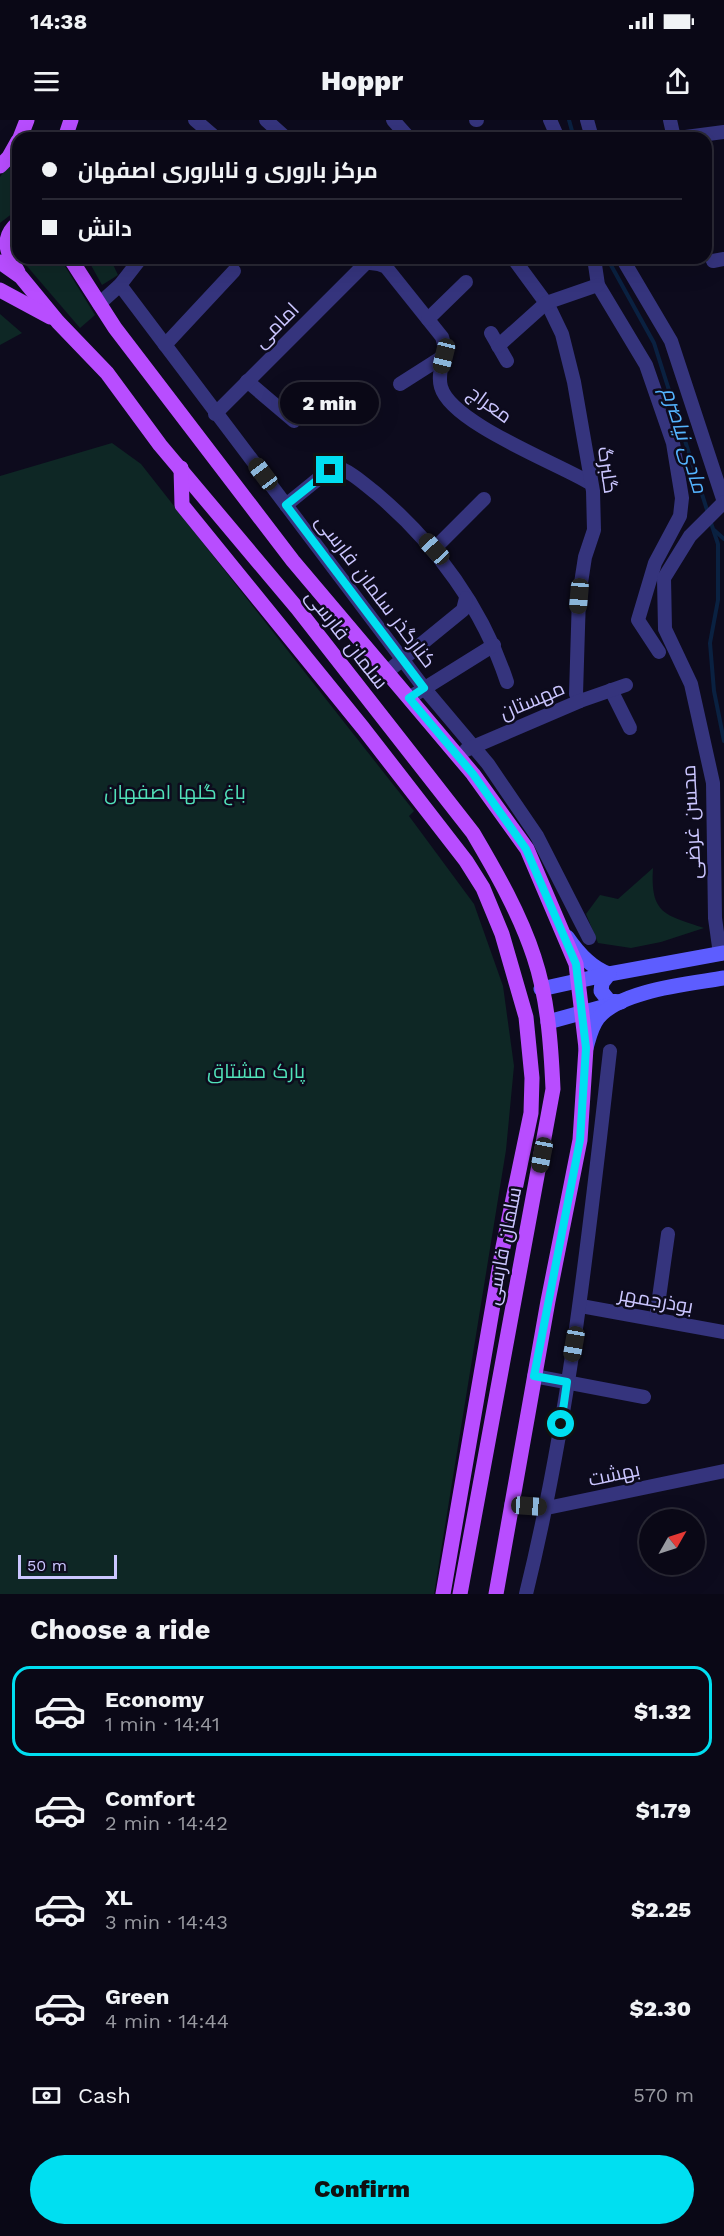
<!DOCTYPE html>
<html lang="en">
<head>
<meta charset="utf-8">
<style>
  :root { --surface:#0a0816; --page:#181623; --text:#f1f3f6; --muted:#999aa1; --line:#2a2935; --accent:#00dff1 }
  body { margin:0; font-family:"Work Sans",Cairo,sans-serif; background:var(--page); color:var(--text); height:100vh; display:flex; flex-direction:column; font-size:22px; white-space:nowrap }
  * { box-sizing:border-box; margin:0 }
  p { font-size:20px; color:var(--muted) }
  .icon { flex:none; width:33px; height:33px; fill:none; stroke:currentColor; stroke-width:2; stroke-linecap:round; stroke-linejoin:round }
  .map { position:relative; height:1474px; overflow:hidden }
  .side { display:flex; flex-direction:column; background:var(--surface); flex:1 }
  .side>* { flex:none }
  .hud { position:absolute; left:12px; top:12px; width:700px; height:132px; border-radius:18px; box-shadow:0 6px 24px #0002,0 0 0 2px var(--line); display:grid; align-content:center; height:132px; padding:0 30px; background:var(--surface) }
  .needle { width:39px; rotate:51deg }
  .fabs { position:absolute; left:639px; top:1389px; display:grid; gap:12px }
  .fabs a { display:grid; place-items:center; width:66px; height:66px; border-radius:50%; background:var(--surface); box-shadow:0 6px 24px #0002,0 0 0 2px var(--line); font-size:30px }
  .scale { position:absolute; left:18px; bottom:15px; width:99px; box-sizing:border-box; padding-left:6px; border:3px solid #cbc6ff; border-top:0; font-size:16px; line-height:21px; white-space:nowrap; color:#cbc6ff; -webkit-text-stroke:4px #0d0b1d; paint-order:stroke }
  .end { position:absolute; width:27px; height:27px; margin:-14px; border:8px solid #00dff1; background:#111; box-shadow:0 0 0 3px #111 }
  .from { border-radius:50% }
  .bubble { position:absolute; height:42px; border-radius:21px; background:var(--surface); box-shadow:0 6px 24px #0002,0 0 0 2px var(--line); font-size:20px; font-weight:800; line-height:42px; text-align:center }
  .car { position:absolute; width:18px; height:36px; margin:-18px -9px; border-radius:8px; box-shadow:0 0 4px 2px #0007; background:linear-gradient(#222 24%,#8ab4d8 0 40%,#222 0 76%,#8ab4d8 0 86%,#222 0) }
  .hud b { display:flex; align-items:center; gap:21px; height:57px; font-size:22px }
  .hud b+b { border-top:2px solid var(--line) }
  .hud i { width:15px; height:15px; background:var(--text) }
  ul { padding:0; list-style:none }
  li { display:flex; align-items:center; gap:18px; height:90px; margin:0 12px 9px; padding:0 18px; border:3px solid transparent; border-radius:18px }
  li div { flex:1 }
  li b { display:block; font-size:22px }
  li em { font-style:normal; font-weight:800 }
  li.active { border-color:var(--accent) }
  li>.icon { width:54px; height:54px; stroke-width:1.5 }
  h2 { padding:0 30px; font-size:27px; line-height:72px }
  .pay { display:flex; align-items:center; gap:15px; height:66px; padding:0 30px; font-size:22px }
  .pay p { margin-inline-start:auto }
  .primary-button { display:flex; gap:12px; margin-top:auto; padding:12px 30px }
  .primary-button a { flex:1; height:69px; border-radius:36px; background:var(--accent); color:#111; font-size:24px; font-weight:800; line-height:69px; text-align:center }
  .status { display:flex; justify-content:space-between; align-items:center; height:42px; padding:0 30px; background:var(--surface); direction:ltr }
  .status svg { height:16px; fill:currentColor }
  header { display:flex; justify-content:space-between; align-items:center; height:78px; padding:0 30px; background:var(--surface); font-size:27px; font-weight:800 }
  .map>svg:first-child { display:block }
</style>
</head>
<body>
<div class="status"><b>14:38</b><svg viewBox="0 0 49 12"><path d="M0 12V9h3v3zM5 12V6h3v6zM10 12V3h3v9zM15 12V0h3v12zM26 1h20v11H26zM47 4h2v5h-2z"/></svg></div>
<header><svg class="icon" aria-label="menu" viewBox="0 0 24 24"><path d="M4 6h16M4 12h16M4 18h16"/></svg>Hoppr<svg class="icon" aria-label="share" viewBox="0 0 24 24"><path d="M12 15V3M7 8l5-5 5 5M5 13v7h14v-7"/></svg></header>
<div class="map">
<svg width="724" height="1474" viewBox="0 0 724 1474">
  <rect width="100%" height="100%" fill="#0d0b1d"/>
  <g fill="#0e2725">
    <polygon points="8,45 18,64 18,89 0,103 0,57"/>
    <polygon points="20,138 60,138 95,195 80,208"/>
    <polygon points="87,138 110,138 118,155 102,165"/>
    <polygon points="0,194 22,213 0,225"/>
    <polygon points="112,323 141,344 414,691 409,696 474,784 503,866 514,946 506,1030 434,1474 0,1474 0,356"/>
    <path d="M653,748c-3,46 12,47 51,60l-43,14 -30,6 -33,-5 -12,-29 14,-19 18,4z"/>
  </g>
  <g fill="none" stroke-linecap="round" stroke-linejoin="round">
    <g stroke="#0a2141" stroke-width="4">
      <polyline points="569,0 574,18"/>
      <polyline points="607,138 654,223 708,393"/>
      <polyline points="710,400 718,424 718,480 710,523 714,571 724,621"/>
      <polyline points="714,410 724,419"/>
    </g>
    <g stroke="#35347d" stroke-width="14">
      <polyline points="195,0 216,18"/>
      <polyline points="266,0 286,18"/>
      <polyline points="393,0 409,18"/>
      <polyline points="476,0 477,0"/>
      <polyline points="550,0 558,18"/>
      <polyline points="587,0 592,18"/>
      <polyline points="670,0 674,18"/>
      <polyline points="678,18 724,12"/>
      <path d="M352,138c12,8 23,2 34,9l56,70c7,17 -6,33 -1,50 10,36 116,76 149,96"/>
      <polyline points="513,138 549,187 562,214 574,262 593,371 594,410 585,437 579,476 576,574 580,581"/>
      <polyline points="594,138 598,165 646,245 673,323 682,378 680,396 655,443 638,500 659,532"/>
      <polyline points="622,138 671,221 724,382"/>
      <polyline points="713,141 724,139"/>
      <polyline points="120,165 424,568 488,644 537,716 589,818"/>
      <polyline points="99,184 120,165 141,138"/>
      <polyline points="428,199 466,162"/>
      <polyline points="491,213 507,241"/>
      <polyline points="165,225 234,151"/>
      <polyline points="498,226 546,183 598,165"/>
      <polyline points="247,261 294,301"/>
      <polyline points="400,264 444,236"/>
      <polyline points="215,294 365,144"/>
      <path d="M286,385l48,-39c17,5 30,18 43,28 59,50 106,115 130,188"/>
      <polyline points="434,429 484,379"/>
      <polyline points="387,552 463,490 466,478"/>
      <polyline points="611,570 630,608"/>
      <polyline points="409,578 494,525"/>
      <polyline points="466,630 580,581 626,565"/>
      <polyline points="720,834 715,798 713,663 691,564 665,509 664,458 690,416 724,382"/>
      <polyline points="581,1186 724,1212"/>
      <polyline points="656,1199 668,1114"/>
      <polyline points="534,1256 644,1277"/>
      <polyline points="511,1385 547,1388 724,1351"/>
      <path d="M526,1474c44,-178 63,-361 84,-543"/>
    </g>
    <g stroke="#5d5dff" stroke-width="15">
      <path d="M567,817c11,16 24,31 42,37l115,-21"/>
      <polyline points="609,854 602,863 601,871 609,881 621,882"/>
      <polyline points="541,869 609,854"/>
      <polyline points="548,902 610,885"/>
      <path d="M586,928c3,-10 5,-21 12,-30 22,-28 92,-34 126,-40"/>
    </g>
    <g stroke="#b84dff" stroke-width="15">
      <polyline points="20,18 27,0"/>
      <polyline points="65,18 71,0"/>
      <polyline points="0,46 9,37 18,21"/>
      <path d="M18,103c-18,15 -11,30 0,49"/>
      <polyline points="70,138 115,208 293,441 473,654 527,729 576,844 586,928 580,1020 548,1181 496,1474"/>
      <path d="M0,142l21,15 37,45 49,51 53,72 137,163 176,225c23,39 47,81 61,124 14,42 17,88 19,132l-93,505"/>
      <polyline points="0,170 50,197"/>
      <polyline points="181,348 182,385 363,608 466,741 483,768 502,814 526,897 532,958 531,993 503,1127 443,1474"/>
    </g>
  </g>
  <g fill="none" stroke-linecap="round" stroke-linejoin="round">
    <polyline stroke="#00dff1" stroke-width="8" points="330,350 286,385 424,568 409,578 473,654 526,729 576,844 586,928 580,1020 534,1256 567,1262 561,1304"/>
  </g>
  <g text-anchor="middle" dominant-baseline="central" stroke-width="5" stroke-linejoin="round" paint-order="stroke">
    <g font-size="20" fill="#cbc6ff" stroke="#0d0b1d">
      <text transform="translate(276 205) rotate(-45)">امامی</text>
      <text transform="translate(490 284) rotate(36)">معراج</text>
      <text transform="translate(608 350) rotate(82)">گلبرگ</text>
      <text transform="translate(376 471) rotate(53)">کنارگذر سلمان فارسی</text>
      <text transform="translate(347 519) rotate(52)">سلمان فارسی</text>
      <text transform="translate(532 580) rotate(-23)">مهستان</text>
      <text transform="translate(691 702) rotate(-93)">محسن غرضی</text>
      <text transform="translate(503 1126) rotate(-79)">سلمان فارسی</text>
      <text transform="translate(656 1180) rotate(10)">بوذرجمهر</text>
      <text transform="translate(614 1354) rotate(-12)">بهشت</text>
    </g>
    <g font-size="20" fill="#51e1b9" stroke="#0d0b1d">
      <text x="175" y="672">باغ گلها اصفهان</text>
      <text x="256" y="951">پارک مشتاق</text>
    </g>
    <g font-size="21" font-style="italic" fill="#54b4ff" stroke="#0d0b1d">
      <text transform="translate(685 320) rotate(73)">مادی نیاصرم</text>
    </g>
  </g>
</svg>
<div class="fabs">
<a><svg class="needle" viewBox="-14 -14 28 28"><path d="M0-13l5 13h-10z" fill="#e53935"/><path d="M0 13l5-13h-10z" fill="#999aa1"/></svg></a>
</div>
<div class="scale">50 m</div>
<i class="end from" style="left:561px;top:1304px"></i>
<i class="end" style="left:330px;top:350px"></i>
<div class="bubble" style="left:280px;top:262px;width:99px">2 min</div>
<i class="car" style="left:444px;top:236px;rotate:194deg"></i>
<i class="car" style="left:263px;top:354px;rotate:323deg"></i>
<i class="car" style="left:434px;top:429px;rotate:317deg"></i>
<i class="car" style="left:579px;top:476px;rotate:185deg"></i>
<i class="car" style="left:542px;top:1035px;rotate:191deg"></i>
<i class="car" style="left:574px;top:1224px;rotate:190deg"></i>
<i class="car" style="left:529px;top:1386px;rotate:94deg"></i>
<div class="hud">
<b><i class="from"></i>مرکز باروری و ناباروری اصفهان</b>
<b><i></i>دانش</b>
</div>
</div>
<section class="side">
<h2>Choose a ride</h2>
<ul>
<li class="active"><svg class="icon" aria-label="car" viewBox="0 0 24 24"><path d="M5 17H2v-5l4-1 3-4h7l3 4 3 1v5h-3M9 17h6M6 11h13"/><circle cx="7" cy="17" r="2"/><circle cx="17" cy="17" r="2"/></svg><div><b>Economy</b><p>1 min · 14:41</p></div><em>$1.32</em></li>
<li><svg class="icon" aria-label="car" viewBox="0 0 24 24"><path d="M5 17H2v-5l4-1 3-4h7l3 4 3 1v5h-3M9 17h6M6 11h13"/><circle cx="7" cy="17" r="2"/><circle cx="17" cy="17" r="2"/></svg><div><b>Comfort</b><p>2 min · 14:42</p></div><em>$1.79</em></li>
<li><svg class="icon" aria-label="car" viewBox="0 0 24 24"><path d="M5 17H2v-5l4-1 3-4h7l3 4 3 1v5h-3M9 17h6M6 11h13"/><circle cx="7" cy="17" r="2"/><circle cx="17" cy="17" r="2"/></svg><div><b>XL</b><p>3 min · 14:43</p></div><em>$2.25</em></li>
<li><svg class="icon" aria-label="car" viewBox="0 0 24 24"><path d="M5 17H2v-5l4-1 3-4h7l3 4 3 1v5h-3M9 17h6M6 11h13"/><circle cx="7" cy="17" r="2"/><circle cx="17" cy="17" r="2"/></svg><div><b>Green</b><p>4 min · 14:44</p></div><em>$2.30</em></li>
</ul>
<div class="pay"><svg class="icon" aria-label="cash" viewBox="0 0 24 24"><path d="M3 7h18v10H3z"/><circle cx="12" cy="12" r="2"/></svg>Cash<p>570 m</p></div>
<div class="primary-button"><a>Confirm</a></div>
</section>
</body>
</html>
